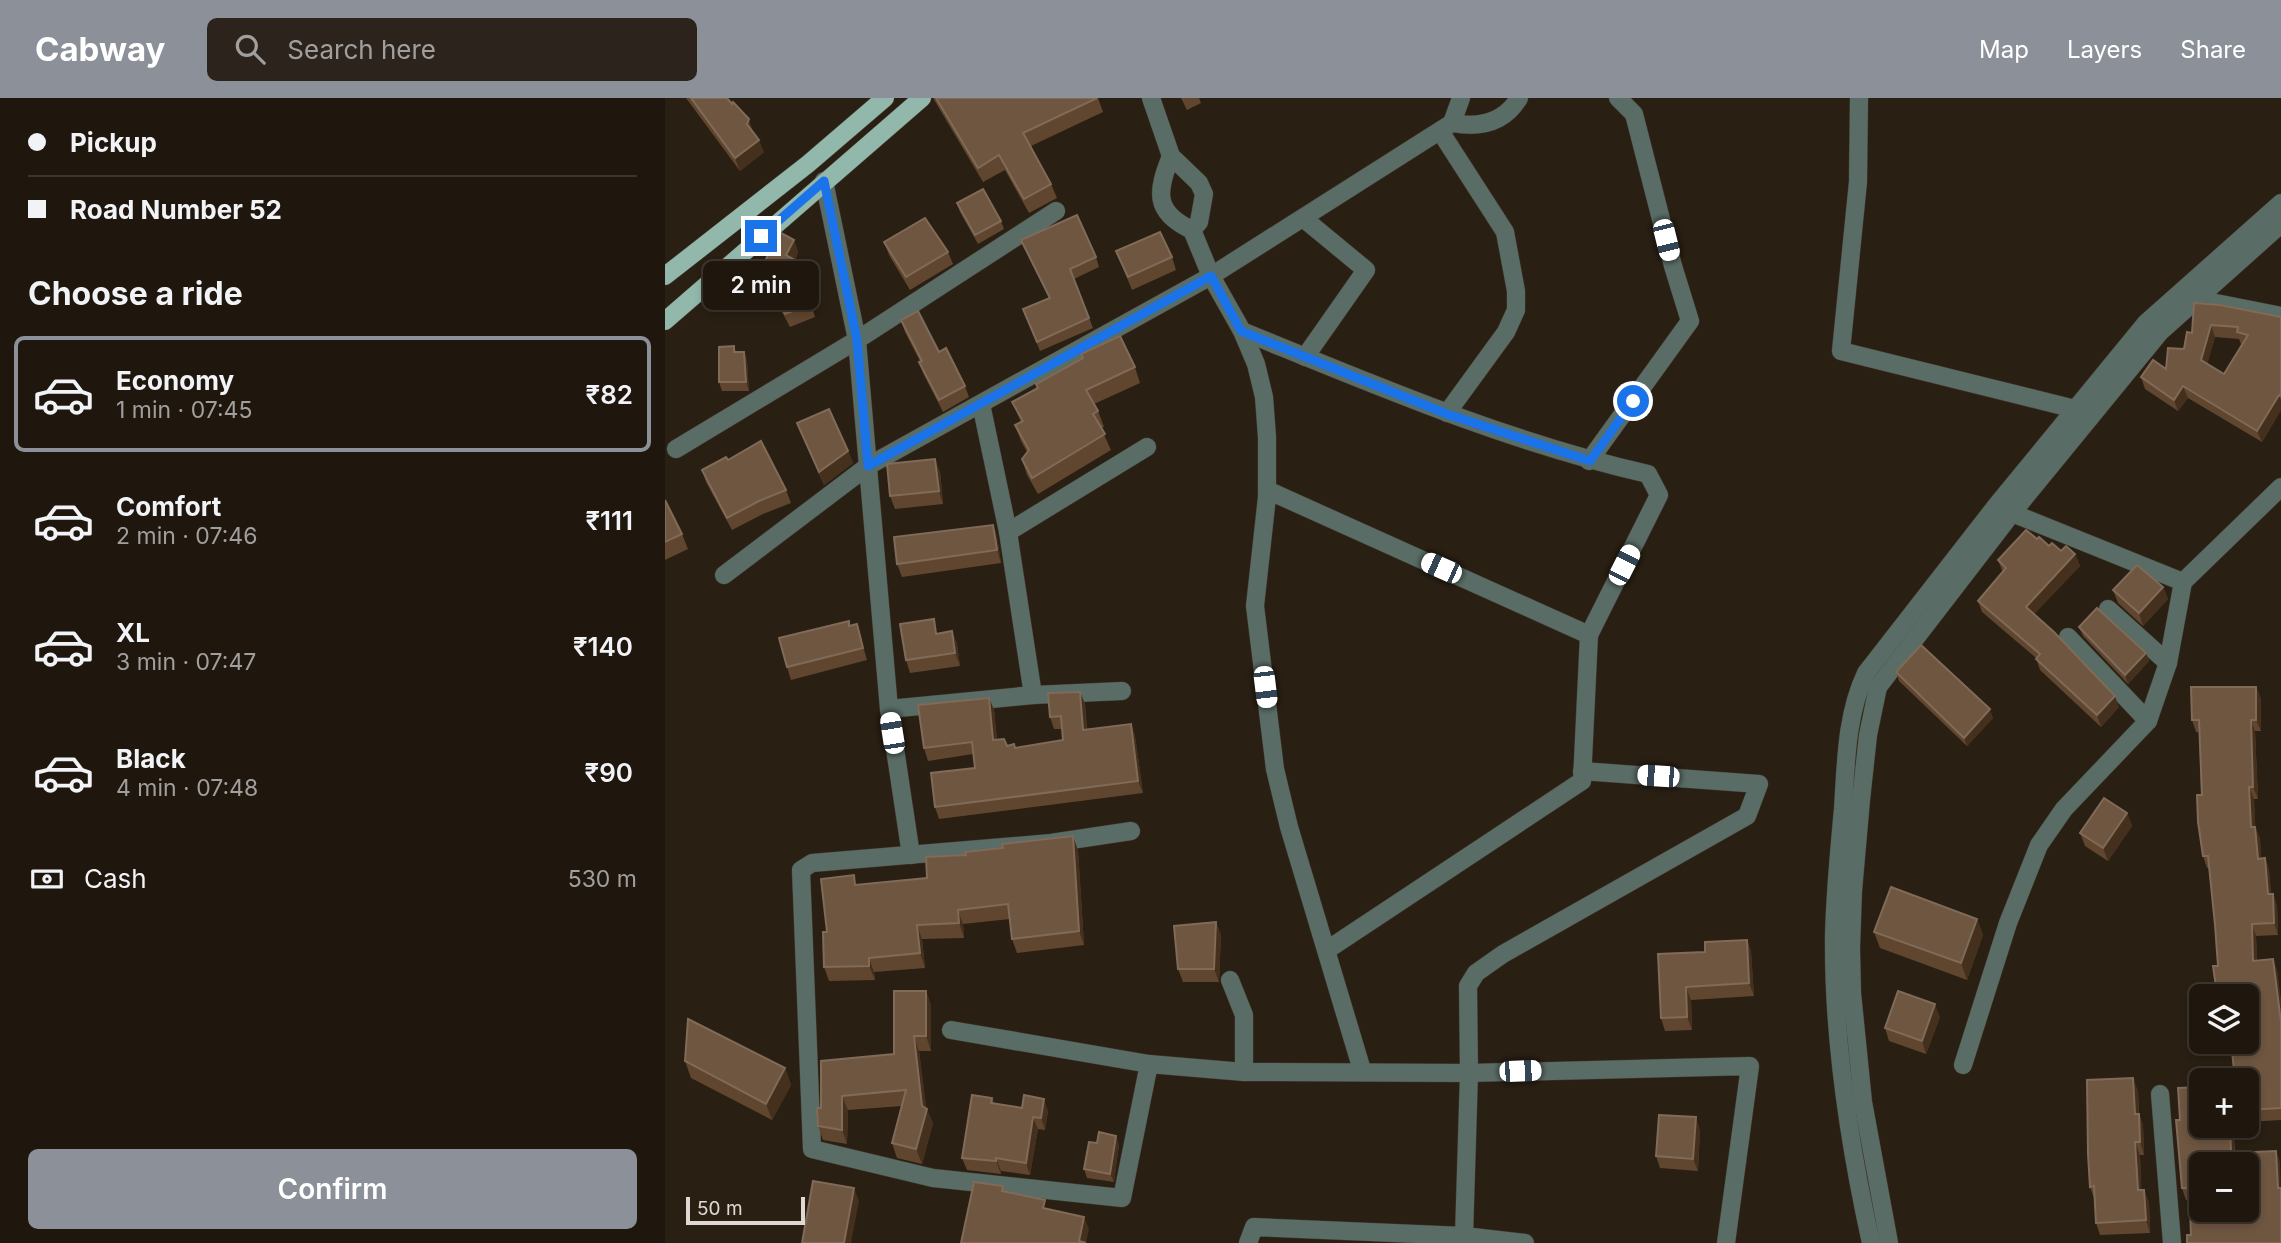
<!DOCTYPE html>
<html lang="en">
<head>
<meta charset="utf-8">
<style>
  :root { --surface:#1f170e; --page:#2c241c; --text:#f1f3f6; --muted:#a19f9e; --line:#3c362e; --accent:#8c9099 }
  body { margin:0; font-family:Inter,sans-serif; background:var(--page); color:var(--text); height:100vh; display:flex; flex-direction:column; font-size:26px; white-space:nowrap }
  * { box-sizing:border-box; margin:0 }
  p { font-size:23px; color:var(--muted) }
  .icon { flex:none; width:38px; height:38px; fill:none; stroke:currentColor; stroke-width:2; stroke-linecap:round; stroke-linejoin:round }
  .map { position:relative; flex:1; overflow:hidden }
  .drawer { display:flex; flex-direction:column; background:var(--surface); width:665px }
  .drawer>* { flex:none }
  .hud { display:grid; align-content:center; height:154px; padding:0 28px; background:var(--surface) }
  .controls { position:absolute; left:1524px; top:886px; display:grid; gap:14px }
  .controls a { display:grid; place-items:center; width:70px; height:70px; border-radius:10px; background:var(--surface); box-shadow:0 4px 10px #0003,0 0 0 2px var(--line); font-size:35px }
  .scale { position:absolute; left:21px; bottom:18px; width:119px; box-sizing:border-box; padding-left:7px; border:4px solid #e0d9d2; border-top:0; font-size:19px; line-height:24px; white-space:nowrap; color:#e0d9d2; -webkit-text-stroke:5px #291f13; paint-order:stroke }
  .end { position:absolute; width:32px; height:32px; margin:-16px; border:9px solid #1a73e8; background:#fff; box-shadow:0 0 0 4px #fff }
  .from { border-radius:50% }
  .bubble { position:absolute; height:49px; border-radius:10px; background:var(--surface); box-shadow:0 4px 10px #0003,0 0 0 2px var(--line); font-size:23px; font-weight:600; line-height:49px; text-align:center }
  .car { position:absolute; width:21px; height:42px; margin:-21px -10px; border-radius:9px; box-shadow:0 0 5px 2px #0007; background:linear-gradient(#fff 24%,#345 0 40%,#fff 0 76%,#345 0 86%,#fff 0) }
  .hud b { display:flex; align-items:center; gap:24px; height:66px; font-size:26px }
  .hud b+b { border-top:2px solid var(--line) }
  .hud i { width:18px; height:18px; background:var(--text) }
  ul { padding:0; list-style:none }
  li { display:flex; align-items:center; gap:21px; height:116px; margin:0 14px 10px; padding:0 14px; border:4px solid transparent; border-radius:10px }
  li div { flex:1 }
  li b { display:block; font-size:26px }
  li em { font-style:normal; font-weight:600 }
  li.current { border-color:var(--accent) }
  li>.icon { width:63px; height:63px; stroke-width:1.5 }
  h2 { padding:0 28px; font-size:32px; line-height:84px }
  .pay { display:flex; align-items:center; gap:18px; height:77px; padding:0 28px; font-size:26px }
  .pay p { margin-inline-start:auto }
  .button { display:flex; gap:14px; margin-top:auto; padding:14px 28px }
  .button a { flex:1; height:80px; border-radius:10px; background:var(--accent); color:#fff; font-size:28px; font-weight:600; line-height:80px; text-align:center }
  header { display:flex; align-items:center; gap:42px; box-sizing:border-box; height:98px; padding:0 35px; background:var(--accent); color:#fff }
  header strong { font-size:33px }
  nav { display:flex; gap:38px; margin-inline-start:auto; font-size:24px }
  .search { width:490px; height:63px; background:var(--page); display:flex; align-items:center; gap:18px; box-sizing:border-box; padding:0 24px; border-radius:10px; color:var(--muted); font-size:26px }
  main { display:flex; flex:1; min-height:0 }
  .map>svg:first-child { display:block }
</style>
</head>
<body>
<header>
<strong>Cabway</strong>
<div class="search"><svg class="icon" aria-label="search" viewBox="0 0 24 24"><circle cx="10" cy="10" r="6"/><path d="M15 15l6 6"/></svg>Search here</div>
<nav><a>Map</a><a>Layers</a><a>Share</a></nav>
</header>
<main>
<section class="drawer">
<div class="hud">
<b><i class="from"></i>Pickup</b>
<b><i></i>Road Number 52</b>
</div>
<h2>Choose a ride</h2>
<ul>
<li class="current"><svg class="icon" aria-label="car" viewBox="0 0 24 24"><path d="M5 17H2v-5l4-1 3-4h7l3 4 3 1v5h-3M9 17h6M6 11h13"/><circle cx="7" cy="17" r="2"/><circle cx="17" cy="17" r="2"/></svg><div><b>Economy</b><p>1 min · 07:45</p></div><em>₹82</em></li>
<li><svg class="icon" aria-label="car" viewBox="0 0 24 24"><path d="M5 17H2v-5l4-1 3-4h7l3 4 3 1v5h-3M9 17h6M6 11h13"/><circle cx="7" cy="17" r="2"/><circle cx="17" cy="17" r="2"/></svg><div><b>Comfort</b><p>2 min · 07:46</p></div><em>₹111</em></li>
<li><svg class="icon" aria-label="car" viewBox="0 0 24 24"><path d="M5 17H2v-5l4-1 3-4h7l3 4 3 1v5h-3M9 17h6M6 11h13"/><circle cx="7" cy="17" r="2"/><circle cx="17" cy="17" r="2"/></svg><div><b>XL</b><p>3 min · 07:47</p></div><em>₹140</em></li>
<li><svg class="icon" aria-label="car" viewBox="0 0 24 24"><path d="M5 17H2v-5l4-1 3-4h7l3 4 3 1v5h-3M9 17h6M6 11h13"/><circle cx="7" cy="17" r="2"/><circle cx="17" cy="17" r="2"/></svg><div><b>Black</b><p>4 min · 07:48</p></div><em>₹90</em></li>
</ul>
<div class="pay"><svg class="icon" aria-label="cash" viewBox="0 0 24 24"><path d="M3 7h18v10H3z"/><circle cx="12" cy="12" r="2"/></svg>Cash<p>530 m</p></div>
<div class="button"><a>Confirm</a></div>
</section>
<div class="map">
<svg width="1616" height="1145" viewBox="0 0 1616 1145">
  <rect width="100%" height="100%" fill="#291f13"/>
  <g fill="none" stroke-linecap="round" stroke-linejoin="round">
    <defs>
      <g id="minor">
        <polyline points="486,0 506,58 534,85 539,96 534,124 527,132"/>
        <polyline points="1194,0 1193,84 1176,253 1410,311"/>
        <polyline points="787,25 796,0"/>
        <polyline points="775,33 840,134 851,193 851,212 841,234 782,315"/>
        <path d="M506,58c-14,35 -18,56 21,74l19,46 31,55 14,33 8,33 3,40v60l-12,109 20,163 14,58 73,243"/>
        <polyline points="159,83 192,242 224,611 246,757"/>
        <polyline points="638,120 701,172 640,259"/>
        <polyline points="1551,205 1616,218"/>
        <path d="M577,233c133,54 265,111 406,143l11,21 -70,140 -7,146 -255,169"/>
        <polyline points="316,306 343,434 368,597"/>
        <polyline points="11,351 192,242 391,113"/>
        <polyline points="924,363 1025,223 1008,168 969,16 953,0"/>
        <polyline points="602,392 924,537"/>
        <polyline points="343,434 482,349"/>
        <path d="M59,477l144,-109 343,-190 241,-153c27,5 52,0 67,-25"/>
        <polyline points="1518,484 1616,389"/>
        <polyline points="1443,511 1503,565"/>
        <polyline points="1403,539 1483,623"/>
        <polyline points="224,611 368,597 457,593"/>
        <polyline points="466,733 386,745 147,765 136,772 147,1051 268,1080 457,1100 484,966"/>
        <polyline points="565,882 579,917 579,974"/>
        <polyline points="286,932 484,966 579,974 804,975 1085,968 1061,1145"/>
        <polyline points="1298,967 1343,825 1374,747 1399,711 1483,623 1503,565 1518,484 1337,411"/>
        <polyline points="1495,996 1507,1145"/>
        <polyline points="799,1138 804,975 803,888 811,875 838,856 1082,718 1094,686 917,673"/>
        <polyline points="583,1145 589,1129 799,1138 860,1145"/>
        <path d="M1206,1145c-22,-100 -38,-204 -37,-307 1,-42 5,-85 9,-127 3,-46 3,-94 23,-136l130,-167 150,-183 135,-120"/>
        <polyline points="1224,1145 1198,1004 1187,895 1186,850 1188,793 1196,702 1203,637 1213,589 1347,415 1495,234 1616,126"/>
      </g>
      <g id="major">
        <polyline points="0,178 143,66 220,0"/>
        <polyline points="0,223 257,0"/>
      </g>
    </defs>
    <use href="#minor" stroke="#43392e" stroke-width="19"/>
    <use href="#major" stroke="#43392e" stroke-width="19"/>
    <use href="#minor" stroke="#596c65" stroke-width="18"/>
    <use href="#major" stroke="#91b8aa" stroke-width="18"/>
  </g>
  <g fill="#61462f" fill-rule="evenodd">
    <polygon points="21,0 62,0 99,54 75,73"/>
    <polygon points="268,0 433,0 438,14 366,48 386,86 392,100 364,115 340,72 318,84"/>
    <polygon points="516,0 534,0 536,5 522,12"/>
    <polygon points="292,105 336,123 339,131 313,146 295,114"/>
    <polygon points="129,142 133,154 130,162 142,178 135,188 146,206 150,219 125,229 111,203 107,206 103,193"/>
    <polygon points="356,142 431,159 434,169 409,181 428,230 375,253 358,211 384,200 360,151"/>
    <polygon points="219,144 283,154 288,166 245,192 224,157"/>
    <polygon points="451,153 507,159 511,172 467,192"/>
    <path d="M1529,205l87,14v93l-19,32 -74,-44 -10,13 -33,-22 -4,-12 25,-8 18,-20 8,-16zM1550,239l24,2 2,5h1l-18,30 -17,-10z"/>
    <polygon points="236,222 274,254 300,288 304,299 278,314 258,275 254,264 255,263 240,234"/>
    <polygon points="69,248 71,254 79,254 82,263 84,293 57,293 54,284"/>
    <polygon points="470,269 475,285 429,306 433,313 439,329 436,330 446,352 373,396 362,377 357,361 362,354 356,343 350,327 356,324 347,304"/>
    <polygon points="132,325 183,353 188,365 159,387"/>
    <polygon points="37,372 121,392 126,405 98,416 67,432 41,384"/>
    <polygon points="275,373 278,406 230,411 225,398"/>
    <polygon points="0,402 17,436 23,451 0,462"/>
    <polygon points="328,427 332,439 336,465 237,479 232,466"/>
    <polygon points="1372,441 1396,453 1410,456 1415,468 1369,516 1454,609 1436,629 1375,572 1371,560 1317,514 1313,503 1338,475 1333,462"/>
    <polygon points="1498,489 1503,501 1478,528 1453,505 1448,492"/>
    <polygon points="192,526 202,562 126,582 122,569 186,528"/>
    <polygon points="1414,529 1481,555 1484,563 1463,586 1418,538"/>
    <polygon points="287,533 292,546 295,568 245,575 241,562 273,535"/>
    <polygon points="1231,574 1328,620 1302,648 1234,583"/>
    <polygon points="1591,589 1596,601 1596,633 1590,633 1593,701 1589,701 1590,729 1595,741 1596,760 1600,760 1604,772 1606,796 1608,796 1612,808 1613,837 1591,838 1592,863 1608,861 1612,873 1616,904 1616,1022 1582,1024 1582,982 1566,943 1562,943 1582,943 1582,898 1552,898 1552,896 1553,868 1550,827 1544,770 1542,770 1538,758 1534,634 1531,634 1527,622"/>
    <polygon points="415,594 420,606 422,632 466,626 470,638 478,695 274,721 270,709 310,670 308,656 263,663 259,650 324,600 329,612 332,642 342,648 349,646 351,650 398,642 397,631 389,631 385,619"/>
    <polygon points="1462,715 1467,728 1443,763 1420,748 1415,735"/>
    <polygon points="413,752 419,847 352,855 347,841 345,821 298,826 299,840 257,841 260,870 209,874 210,882 164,883 159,869 162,834 193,787 262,780"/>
    <polygon points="1312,821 1318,837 1302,882 1215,850 1209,834"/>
    <polygon points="551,824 556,837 554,884 518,884 513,871"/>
    <polygon points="1082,842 1086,854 1089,898 1026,902 1027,932 1000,933 996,920 1040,854"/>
    <polygon points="261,893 266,908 266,953 254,953 261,1010 268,1025 257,1066 232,1060 227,1045 237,1008 183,1012 182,1046 158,1042 153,1028 156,1010 229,956"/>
    <polygon points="1275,919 1261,956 1224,943 1220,930"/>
    <polygon points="20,963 120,970 126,987 107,1022 26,980"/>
    <polygon points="1473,993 1474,1016 1478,1028 1479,1057 1475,1057 1476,1092 1484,1104 1485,1135 1435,1137 1431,1125 1429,1100 1425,1089"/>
    <polygon points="327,1000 329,1005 383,1013 380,1032 373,1031 365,1077 336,1073 336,1076 302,1072 297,1060"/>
    <polygon points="1515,1022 1568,1027 1570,1054 1615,1064 1526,1137 1524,1102 1521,1102 1517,1090"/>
    <polygon points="1035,1032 1033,1073 995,1070 991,1058"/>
    <polygon points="454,1046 449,1084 422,1080 419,1071"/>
  </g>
  <g fill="#45301d">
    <polygon points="84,21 88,34 82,26"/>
    <polygon points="94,42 99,54 75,73 70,60"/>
    <polygon points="129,142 133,154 126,170 121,157"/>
    <polygon points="137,166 142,178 134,191 129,178"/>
    <polygon points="1546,227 1550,239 1540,274 1536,262"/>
    <polygon points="79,254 82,263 84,293 81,284"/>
    <polygon points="1518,288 1523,300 1513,313 1509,302"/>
    <polygon points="1614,297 1616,303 1616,312 1597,344 1592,333"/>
    <polygon points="183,353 188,365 159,387 154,374"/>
    <polygon points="270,361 275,373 278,406 274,393"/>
    <polygon points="328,427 332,439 336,465 332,452"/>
    <polygon points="1410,456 1415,468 1365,520 1361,509"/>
    <polygon points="1498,489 1503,501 1478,528 1474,515"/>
    <polygon points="192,526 196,539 202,562 198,550"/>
    <polygon points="287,533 292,546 295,568 290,555"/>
    <polygon points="1481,555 1484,563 1463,586 1460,577"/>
    <polygon points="1591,589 1596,601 1596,633 1591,622"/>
    <polygon points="415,594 420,606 422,645 418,632"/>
    <polygon points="1450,598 1454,609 1436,629 1432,617"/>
    <polygon points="324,600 329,612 333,654 328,642"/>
    <polygon points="1325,611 1328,620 1302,648 1299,640"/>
    <polygon points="1586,622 1590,633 1593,701 1588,689"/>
    <polygon points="466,626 470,638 478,695 473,683"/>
    <polygon points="1584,689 1589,701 1591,741 1586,729"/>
    <polygon points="1462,715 1467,728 1443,763 1438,750"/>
    <polygon points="1590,729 1595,741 1597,772 1593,761"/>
    <polygon points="408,738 413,752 419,847 414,833"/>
    <polygon points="1600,760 1604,772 1607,808 1603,796"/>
    <polygon points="1608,796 1612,808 1613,837 1609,825"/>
    <polygon points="293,812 298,826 299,840 294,825"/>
    <polygon points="1312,821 1318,837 1302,882 1296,865"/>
    <polygon points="551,824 556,837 554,884 549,871"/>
    <polygon points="1587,826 1591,838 1593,875 1588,863"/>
    <polygon points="252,827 257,841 260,870 255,855"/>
    <polygon points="1082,842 1086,854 1089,898 1084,885"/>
    <polygon points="204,860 209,874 210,882 204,868"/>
    <polygon points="1608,861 1612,873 1616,904 1616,924"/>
    <polygon points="1021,889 1026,902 1027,932 1022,919"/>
    <polygon points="261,893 266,908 266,953 261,938"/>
    <polygon points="1270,906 1275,919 1261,956 1257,943"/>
    <polygon points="249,938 254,953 262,1014 262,1011 268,1025 257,1066 251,1051 257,1008"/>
    <polygon points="120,970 126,987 107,1022 101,1006"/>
    <polygon points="1468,980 1473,993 1474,1016 1478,1028 1479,1057 1475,1044 1470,1016"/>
    <polygon points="177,998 183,1012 182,1046 177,1032"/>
    <polygon points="379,1001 383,1013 380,1032 376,1020"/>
    <polygon points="368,1019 373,1031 365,1077 361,1065"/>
    <polygon points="1031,1019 1035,1032 1033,1073 1028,1061"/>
    <polygon points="1565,1027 1568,1027 1570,1066 1566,1055"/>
    <polygon points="451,1038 454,1046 449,1084 445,1076"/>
    <polygon points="1470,1044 1475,1057 1477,1105 1473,1092"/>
    <polygon points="1611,1053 1615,1064 1616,1099 1613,1090"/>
    <polygon points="331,1060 336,1073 336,1076 331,1063"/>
    <polygon points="189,1090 194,1103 186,1145 179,1145"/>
    <polygon points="1479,1092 1484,1104 1485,1135 1481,1122"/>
    <polygon points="419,1119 424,1131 421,1145 414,1143"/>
  </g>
  <g fill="#6e5641" stroke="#806a58" stroke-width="2" fill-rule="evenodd">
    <polygon points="26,0 62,0 67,6 68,4 84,21 82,26 94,42 70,60"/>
    <polygon points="271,0 432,0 358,35 386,86 359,101 334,57 313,70"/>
    <polygon points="318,91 336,123 310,137 292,105"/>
    <polygon points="412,117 431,159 405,171 424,220 372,244 358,211 385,200 356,142"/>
    <polygon points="260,120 283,154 241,179 219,144"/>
    <polygon points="495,134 507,159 463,179 451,153"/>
    <polygon points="116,135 129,142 121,157 137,166 129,178 146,206 120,216 107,191 103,193 101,161"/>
    <path d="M1529,205l26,2 61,12v79l-2,-1 -22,36 -74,-45 -9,14 -33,-23 12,-17 13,9 2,-21 16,1 3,-17 5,1zM1546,227l27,2 -1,5 11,3 -24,39 -23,-14z"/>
    <polygon points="253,213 274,254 281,250 300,288 274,302 254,264 257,263 236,222"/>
    <polygon points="455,238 470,269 421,292 433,313 428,316 440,336 367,380 357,361 364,352 350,327 358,323 347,304 373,290 371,286 418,260 416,256"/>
    <polygon points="69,248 69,254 79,254 81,284 54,284 54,249"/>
    <polygon points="164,311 183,353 154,374 132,325"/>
    <polygon points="96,343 121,392 94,403 62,420 37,372 61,359 63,362"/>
    <polygon points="270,361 274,393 225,398 222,366"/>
    <polygon points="0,402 17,436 0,444"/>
    <polygon points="328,427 332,452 232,466 229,439"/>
    <polygon points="1361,432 1372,441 1374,439 1384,448 1387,445 1396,453 1401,448 1410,456 1361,509 1389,534 1450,598 1432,617 1371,561 1375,556 1313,503 1341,470 1333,462"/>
    <polygon points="1472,467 1498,489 1474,515 1448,492"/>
    <polygon points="1432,510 1481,555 1460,577 1414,529"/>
    <polygon points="269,521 271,536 287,533 290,555 241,562 235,526"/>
    <polygon points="184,523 184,528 192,526 198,550 122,569 114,540"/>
    <polygon points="1256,547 1325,611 1299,640 1231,574"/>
    <polygon points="1526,589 1591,589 1591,622 1586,622 1588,689 1584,689 1586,729 1590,729 1593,761 1600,760 1603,796 1608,796 1609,825 1587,826 1588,863 1608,861 1616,924 1616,1010 1582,1012 1582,982 1570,982 1566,943 1582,943 1582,898 1554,898 1554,895 1552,896 1548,868 1553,868 1550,827 1543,758 1538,758 1533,724 1532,697 1537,697 1534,622 1527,622"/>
    <polygon points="415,594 418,632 466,626 473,683 270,709 266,675 310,670 307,644 259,650 253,607 324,600 328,642 339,641 342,648 349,646 350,650 398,642 396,618 385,619 383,595"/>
    <polygon points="1439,700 1462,715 1438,750 1415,735"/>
    <polygon points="408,738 414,833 347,841 343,806 293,812 294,825 252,827 255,855 204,860 204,868 159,869 158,834 162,834 156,781 189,777 190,787 262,780 261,759 301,757 300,754 338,750 337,746"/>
    <polygon points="1226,789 1312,821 1296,865 1209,834"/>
    <polygon points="551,824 549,871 513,871 509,828"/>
    <polygon points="1082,842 1084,885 1021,889 1022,919 996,920 993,856 1040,854 1040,844"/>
    <polygon points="229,893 261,893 261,938 249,938 257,1008 262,1011 251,1051 227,1045 241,992 177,998 177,1032 153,1028 152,1010 156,1010 156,963 229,956"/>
    <polygon points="1233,893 1270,906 1257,943 1220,930"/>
    <polygon points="23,921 120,970 101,1006 20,963"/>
    <polygon points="1468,980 1470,1016 1474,1016 1475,1044 1470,1044 1473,1092 1479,1092 1481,1122 1431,1125 1429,1088 1425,1089 1423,1056 1422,982"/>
    <path d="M1536,989v38h29l1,28 45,-2 2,37h3v55h-94v-8h4l-2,-47h-7l-6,-68h4l-2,-32zM1536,1066h46v45h-46z"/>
    <polygon points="307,997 327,1000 326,1005 357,1010 359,997 379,1001 376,1020 368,1019 361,1065 331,1060 331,1063 297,1060"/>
    <polygon points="994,1017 1031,1019 1028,1061 991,1058"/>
    <polygon points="434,1034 451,1038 445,1076 419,1071 424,1044 432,1045"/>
    <polygon points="148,1083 189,1090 179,1145 137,1145"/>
    <polygon points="309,1084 338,1088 337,1093 380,1102 378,1110 419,1119 414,1143 421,1145 296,1145"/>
  </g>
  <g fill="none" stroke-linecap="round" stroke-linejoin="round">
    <polyline stroke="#1a73e8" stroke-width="9" points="96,138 159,83 192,242 203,368 546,178 576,233 782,316 925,363 968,303"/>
  </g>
</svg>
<div class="controls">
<a><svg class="icon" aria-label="layers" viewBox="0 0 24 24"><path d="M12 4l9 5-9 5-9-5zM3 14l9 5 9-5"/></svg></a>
<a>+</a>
<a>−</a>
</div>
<div class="scale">50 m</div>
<i class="end from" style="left:968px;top:303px"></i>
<i class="end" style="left:96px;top:138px"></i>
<div class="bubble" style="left:38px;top:163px;width:116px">2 min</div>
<i class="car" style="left:1001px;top:142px;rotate:166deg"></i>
<i class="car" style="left:959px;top:467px;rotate:27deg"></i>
<i class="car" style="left:776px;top:470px;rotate:294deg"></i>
<i class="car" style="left:600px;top:589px;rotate:173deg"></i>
<i class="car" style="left:227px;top:635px;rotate:351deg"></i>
<i class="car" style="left:993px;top:678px;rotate:274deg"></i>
<i class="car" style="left:855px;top:973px;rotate:88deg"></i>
</div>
</main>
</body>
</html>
